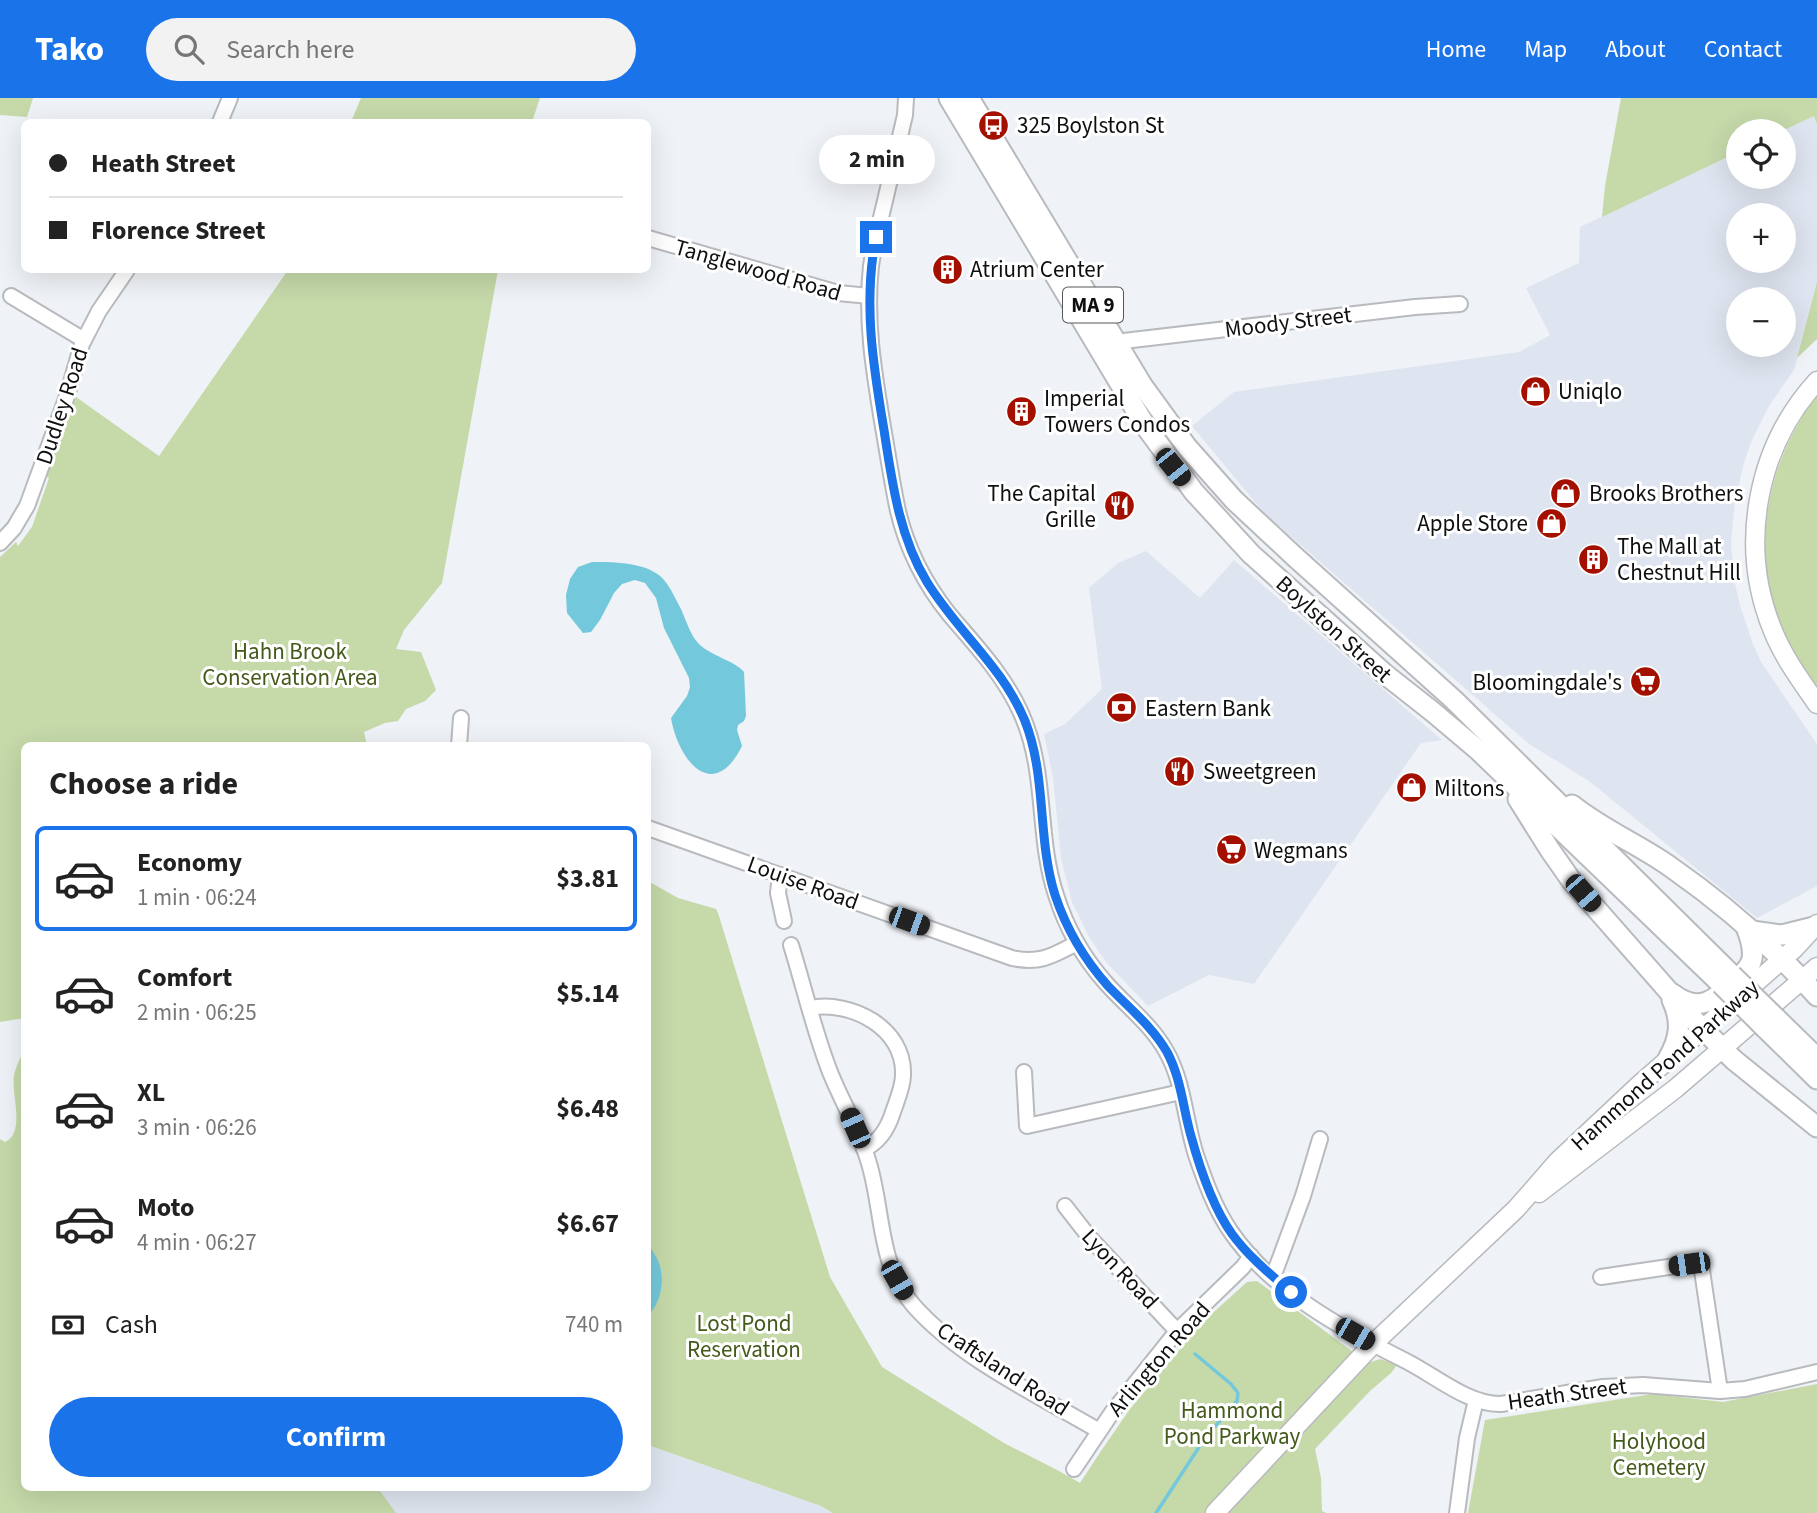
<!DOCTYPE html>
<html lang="en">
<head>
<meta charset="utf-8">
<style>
  :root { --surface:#fff; --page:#f2f2f2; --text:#222; --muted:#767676; --line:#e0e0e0; --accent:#1a73e8 }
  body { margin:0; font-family:"Source Sans 3",sans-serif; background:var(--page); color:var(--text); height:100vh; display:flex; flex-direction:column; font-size:26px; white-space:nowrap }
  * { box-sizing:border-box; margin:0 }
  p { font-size:23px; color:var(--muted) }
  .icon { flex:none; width:38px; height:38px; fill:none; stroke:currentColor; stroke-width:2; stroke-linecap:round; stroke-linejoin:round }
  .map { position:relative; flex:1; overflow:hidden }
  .panel { position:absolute; left:21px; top:644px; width:630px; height:749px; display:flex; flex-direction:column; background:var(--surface); border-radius:10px; box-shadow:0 7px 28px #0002 }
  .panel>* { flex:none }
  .top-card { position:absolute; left:21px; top:21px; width:630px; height:154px; border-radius:10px; box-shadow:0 7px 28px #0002; display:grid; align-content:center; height:154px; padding:0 28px; background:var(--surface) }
  .controls { position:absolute; left:1726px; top:21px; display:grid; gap:14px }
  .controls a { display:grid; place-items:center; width:70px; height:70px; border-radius:50%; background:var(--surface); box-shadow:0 7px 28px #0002; font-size:35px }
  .end { position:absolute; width:32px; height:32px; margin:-16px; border:9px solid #1a73e8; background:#fff; box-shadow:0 0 0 4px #fff }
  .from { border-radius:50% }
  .bubble { position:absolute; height:49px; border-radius:24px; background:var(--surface); box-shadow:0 7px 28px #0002; font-size:23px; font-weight:700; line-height:49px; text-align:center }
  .car { position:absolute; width:21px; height:42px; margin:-21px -10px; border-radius:9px; box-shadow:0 0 5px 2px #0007; background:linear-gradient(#222 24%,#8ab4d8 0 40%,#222 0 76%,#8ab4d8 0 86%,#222 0) }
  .top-card b { display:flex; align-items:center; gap:24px; height:66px; font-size:26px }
  .top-card b+b { border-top:2px solid var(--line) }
  .top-card i { width:18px; height:18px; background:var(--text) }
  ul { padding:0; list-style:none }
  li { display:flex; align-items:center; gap:21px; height:105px; margin:0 14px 10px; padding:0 14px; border:4px solid transparent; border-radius:10px }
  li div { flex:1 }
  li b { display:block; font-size:26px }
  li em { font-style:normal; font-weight:700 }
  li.current { border-color:var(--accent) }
  li>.icon { width:63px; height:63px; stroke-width:1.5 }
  h2 { padding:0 28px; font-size:32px; line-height:84px }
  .pay { display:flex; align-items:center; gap:18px; height:77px; padding:0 28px; font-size:26px }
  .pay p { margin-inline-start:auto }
  .cta { display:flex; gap:14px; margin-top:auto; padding:14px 28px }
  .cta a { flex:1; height:80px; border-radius:42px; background:var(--accent); color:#fff; font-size:28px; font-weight:700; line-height:80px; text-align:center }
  header { display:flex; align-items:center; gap:42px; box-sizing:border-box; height:98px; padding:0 35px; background:var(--accent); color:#fff }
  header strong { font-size:33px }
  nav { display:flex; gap:38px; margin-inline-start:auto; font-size:24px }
  .search { width:490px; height:63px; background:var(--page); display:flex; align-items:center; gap:18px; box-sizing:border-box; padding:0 24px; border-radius:38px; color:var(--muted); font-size:26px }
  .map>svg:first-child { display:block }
</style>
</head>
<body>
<header>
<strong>Tako</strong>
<div class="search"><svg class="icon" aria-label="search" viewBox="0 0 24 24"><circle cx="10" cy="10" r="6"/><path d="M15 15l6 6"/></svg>Search here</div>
<nav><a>Home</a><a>Map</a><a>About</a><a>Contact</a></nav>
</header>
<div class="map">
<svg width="1817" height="1415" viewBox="0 0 1817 1415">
  <rect width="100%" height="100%" fill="#eff2f6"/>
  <g fill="#dfe5f0" fill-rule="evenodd">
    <path d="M1815,17l2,9v158l-23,88 -25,36 -18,36 -7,21 -9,38 -4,42 4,41 5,21 13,39 8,18 56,82v142l-60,32 -168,-137 -60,-37 -265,-231 -72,-87 42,-34 285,-40 31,-17 -24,-47 53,-25 1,-36 158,-75v25h45v-46h-1zM1738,117h45v46h-45zM1738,201h45v46h-45z"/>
    <polygon points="1146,453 1200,500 1234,462 1442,642 1421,645 1254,886 1209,877 1148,908 1106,864 1089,839 1072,804 1061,760 1053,680 1044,636 1065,626 1102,591 1089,490 1118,465"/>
    <polygon points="648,1347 821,1408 833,1415 396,1415 378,1390 648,1390"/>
  </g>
  <g fill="#c5d9a9">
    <polygon points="0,0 33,0 27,19 0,17"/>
    <polygon points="361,0 540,0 532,24 351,24"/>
    <polygon points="1621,0 1817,0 1817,26 1814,18 1782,33 1738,33 1738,54 1602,119 1605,88"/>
    <polygon points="288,172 498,172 442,485 404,532 396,551 421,554 436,592 425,603 406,611 398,623 385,625 364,634 367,647 24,648 24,920 0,924 0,459 16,444 18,448 32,429 49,380 46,378 76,299 159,358"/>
    <polygon points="1817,184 1817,241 1797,260"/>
    <path d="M1817,297v291c-59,-72 -67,-167 -26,-249 8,-15 16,-29 26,-42z"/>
    <polygon points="648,783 678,800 716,811 718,815 830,1179 882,1269 1004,1345 1059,1373 1080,1385 1101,1353 1130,1311 1192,1237 1215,1213 1247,1184 1257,1183 1368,1265 1380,1261 1397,1267 1391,1275 1370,1293 1315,1351 1321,1380 1322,1413 1326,1415 833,1415 821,1408 648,1347"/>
    <path d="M24,951v439h354l18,25h-396v-374l5,3c21,-10 6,-47 9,-66 1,-8 7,-19 10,-27z"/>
    <polygon points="1817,1286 1817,1415 1468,1415 1485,1322 1653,1296 1723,1304"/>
  </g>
  <g fill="#74c8db">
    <path d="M592,464c22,0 57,0 72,18 7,8 12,20 17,29 5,11 9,25 17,34 12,13 36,17 46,29l2,44 -2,5 -6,4 -1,5 5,16c-29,58 -64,14 -71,-28l16,-22 3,-9 -1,-9 -25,-50 -8,-30 -11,-15 -10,-3 -13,4 -8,9 -14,27 -9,12 -8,1 -16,-20 -1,-18 4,-16 8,-12z"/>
    <path d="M648,1146c5,8 12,17 13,27 3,14 -2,35 -13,44z"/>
  </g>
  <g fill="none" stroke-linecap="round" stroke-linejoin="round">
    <polyline stroke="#74c8db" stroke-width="3.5" points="1156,1415 1205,1340 1237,1303 1238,1295 1231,1286 1195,1256"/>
    <defs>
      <g id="minor">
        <path d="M906,0l-1,17c-7,30 -14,60 -21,90 -5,20 -10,40 -13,61 -6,54 3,107 12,161 5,28 9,56 15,84 9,38 27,73 51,103 27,32 55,61 72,99 27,60 15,122 35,182 10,32 27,62 49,87 20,23 46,42 61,69 18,31 19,70 30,104 9,26 19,54 35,77 40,58 111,97 173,128 29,14 64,45 97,44l102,-17 40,-2 77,6 25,-2 72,-17"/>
        <polyline points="220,24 230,0"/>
        <polyline points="648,140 838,195 869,198"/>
        <polyline points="11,198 84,242"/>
        <polyline points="1115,244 1415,209 1460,206"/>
        <polyline points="0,445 14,430 27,408 67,298 82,246 99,213 127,172"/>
        <polyline points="459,648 461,620"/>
        <path d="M648,730l364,130c28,6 40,-2 65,-15"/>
        <polyline points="780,777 778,795 784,823"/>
        <path d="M791,847c13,42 23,86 39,127 12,30 29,58 38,88 16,50 9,104 46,146 47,53 124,89 185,125"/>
        <path d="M810,910c41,-8 95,20 93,67 0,12 -6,25 -10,37 -5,16 -13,30 -29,37"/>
        <polyline points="1024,974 1027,1028 1181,994"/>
        <polyline points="1065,1108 1090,1140 1177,1233"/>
        <polyline points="1273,1179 1303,1098 1320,1041"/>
        <polyline points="1601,1179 1689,1166 1701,1166 1720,1293"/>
        <polyline points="1074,1371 1113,1313 1177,1233 1243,1169 1251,1158"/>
        <polyline points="1457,1415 1467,1340 1476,1302"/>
      </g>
      <g id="major">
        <path d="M1817,283c-61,67 -79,166 -44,250 11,27 28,50 44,73"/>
        <polyline points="1539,1095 1675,991 1817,869"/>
        <polyline points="1215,1415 1373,1246 1516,1111 1558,1063 1638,988 1795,850 1817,826"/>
      </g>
      <g id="highway">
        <polyline points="949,0 1146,329 1194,394 1251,456 1386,577 1433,614 1478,652 1721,886"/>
        <polyline points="969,0 1142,287 1187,349 1234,402 1294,458 1454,602 1732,877"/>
        <polyline points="1518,701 1550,752 1571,782 1693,921 1734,962 1817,1029"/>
        <path d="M1572,707c31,25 68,40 100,63 53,37 102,80 145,128"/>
        <polyline points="1752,833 1782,837 1814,829"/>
        <path d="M1673,896c26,20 42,6 62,-13 7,-6 15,-13 17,-22 2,-11 -2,-22 -6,-32"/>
        <polyline points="1776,920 1817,960"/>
        <polyline points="1765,930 1817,981"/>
        <path d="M1668,961c12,-21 14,-38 4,-59"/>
      </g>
    </defs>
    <use href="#minor" stroke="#b8babe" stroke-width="18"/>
    <use href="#major" stroke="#b8babe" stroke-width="21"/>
    <use href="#highway" stroke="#b8babe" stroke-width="23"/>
    <use href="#minor" stroke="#fff" stroke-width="14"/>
    <use href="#major" stroke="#fff" stroke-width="18"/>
    <use href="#highway" stroke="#fff" stroke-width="19"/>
    <defs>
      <g id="highway-bridge">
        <polyline points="1732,877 1776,920"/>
        <polyline points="1721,886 1765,930"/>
      </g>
    </defs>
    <use href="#highway-bridge" stroke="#b8babe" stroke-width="23" stroke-linecap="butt"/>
    <use href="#highway-bridge" stroke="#fff" stroke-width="19"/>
  </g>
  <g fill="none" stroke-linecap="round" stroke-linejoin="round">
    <path stroke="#1a73e8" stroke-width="9" d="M876,139c-13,65 -3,128 8,193 8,52 15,106 43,152 30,49 76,85 98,139 22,56 12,117 30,174 11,33 29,64 53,91 20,21 44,40 59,66 14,26 16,56 24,84 9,33 21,70 41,98 16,22 38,40 59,58"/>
  </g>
  <defs>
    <symbol id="bus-disc" viewBox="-11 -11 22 22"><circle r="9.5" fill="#a41000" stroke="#fff"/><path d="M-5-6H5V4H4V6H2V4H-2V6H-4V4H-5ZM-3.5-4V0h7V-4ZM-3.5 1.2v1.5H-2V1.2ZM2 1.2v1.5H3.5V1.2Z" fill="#fff"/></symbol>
    <symbol id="building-disc" viewBox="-11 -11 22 22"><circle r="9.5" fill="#a41000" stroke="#fff"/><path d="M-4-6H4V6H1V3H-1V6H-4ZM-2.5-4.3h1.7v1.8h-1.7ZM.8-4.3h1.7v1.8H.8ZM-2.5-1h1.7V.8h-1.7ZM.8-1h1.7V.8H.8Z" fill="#fff"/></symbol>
    <symbol id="shop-disc" viewBox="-11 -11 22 22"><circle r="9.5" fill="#a41000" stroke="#fff"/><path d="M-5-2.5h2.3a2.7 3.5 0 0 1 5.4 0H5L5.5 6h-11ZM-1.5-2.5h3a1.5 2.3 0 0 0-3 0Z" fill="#fff"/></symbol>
    <symbol id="restaurant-disc" viewBox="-11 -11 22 22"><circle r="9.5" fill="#a41000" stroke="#fff"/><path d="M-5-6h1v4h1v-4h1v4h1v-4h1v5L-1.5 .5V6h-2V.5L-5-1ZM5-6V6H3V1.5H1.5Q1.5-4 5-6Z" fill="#fff"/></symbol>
    <symbol id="supermarket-disc" viewBox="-11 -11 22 22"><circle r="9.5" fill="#a41000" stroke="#fff"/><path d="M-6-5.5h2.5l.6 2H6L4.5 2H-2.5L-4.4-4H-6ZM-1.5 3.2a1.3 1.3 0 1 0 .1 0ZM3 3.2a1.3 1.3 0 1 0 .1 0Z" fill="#fff"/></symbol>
    <symbol id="bank-disc" viewBox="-11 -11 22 22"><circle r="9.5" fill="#a41000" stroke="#fff"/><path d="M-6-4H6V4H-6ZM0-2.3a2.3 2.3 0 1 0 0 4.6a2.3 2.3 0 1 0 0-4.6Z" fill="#fff"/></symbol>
  </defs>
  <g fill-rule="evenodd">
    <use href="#bus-disc" x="976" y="10" width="35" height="35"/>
    <use href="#building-disc" x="930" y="154" width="35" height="35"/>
    <use href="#shop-disc" x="1518" y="276" width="35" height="35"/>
    <use href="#building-disc" x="1004" y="296" width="35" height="35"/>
    <use href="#shop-disc" x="1548" y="378" width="35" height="35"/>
    <use href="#restaurant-disc" x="1102" y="390" width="35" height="35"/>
    <use href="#shop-disc" x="1534" y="408" width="35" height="35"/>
    <use href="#building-disc" x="1576" y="444" width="35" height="35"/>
    <use href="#supermarket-disc" x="1628" y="566" width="35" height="35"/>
    <use href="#bank-disc" x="1104" y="592" width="35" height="35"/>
    <use href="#restaurant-disc" x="1162" y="656" width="35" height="35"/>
    <use href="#shop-disc" x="1394" y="672" width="35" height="35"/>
    <use href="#supermarket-disc" x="1214" y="734" width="35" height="35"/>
  </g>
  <g text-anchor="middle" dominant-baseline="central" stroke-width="6" stroke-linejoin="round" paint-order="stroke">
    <rect fill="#fff" stroke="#565758" stroke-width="2" x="1063" y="189.5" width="60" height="35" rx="5"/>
    <g font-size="21" font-weight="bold" fill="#0e0f10">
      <text x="1093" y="207">MA 9</text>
    </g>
    <g font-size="23" fill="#0e0f10" stroke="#fff" text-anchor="start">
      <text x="1017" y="27">325 Boylston St</text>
      <text x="970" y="171">Atrium Center</text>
      <text x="1558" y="293">Uniqlo</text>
      <text x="1044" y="300">Imperial<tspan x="1044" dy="26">Towers Condos</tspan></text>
      <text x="1096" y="395" text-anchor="end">The Capital<tspan x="1096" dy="26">Grille</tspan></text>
      <text x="1589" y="395">Brooks Brothers</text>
      <text x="1528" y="425" text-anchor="end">Apple Store</text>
      <text x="1617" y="448">The Mall at<tspan x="1617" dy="26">Chestnut Hill</tspan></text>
      <text x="1622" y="584" text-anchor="end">Bloomingdale's</text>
      <text x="1145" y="610">Eastern Bank</text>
      <text x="1203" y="673">Sweetgreen</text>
      <text x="1434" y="690">Miltons</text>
      <text x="1254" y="752">Wegmans</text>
    </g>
    <g font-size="23" fill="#0e0f10" stroke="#fff">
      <text transform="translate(758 172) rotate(16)">Tanglewood Road</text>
      <text transform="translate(1288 224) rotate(-7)">Moody Street</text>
      <text transform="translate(62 308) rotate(-72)">Dudley Road</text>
      <text transform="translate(1334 531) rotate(42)">Boylston Street</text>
      <text transform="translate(803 785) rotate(20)">Louise Road</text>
      <text transform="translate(1665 967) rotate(-42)">Hammond Pond Parkway</text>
      <text transform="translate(1120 1171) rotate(47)">Lyon Road</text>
      <text transform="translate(1159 1261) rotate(-49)">Arlington Road</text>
      <text transform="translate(1003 1271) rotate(33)">Craftsland Road</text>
      <text transform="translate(1567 1296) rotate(-8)">Heath Street</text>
    </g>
    <g font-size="23" fill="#445a1a" stroke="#fff">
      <text x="290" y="553">Hahn Brook<tspan x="290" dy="26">Conservation Area</tspan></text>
      <text x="744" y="1225">Lost Pond<tspan x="744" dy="26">Reservation</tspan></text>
      <text x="1232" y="1312">Hammond<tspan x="1232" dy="26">Pond Parkway</tspan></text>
      <text x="1659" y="1343">Holyhood<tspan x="1659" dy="26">Cemetery</tspan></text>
    </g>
  </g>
</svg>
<div class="controls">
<a><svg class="icon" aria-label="locate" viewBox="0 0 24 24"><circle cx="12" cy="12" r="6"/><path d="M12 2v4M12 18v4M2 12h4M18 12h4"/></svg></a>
<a>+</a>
<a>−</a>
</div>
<i class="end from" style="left:1291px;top:1194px"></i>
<i class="end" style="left:876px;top:139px"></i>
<div class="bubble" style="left:819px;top:37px;width:116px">2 min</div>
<i class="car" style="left:1173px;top:369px;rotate:141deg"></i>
<i class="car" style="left:1583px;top:795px;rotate:139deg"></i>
<i class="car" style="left:909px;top:823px;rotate:110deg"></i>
<i class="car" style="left:855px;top:1030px;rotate:336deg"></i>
<i class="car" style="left:1689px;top:1166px;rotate:262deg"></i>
<i class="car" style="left:897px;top:1182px;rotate:150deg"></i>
<i class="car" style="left:1355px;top:1236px;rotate:120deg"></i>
<div class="top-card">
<b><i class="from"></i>Heath Street</b>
<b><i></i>Florence Street</b>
</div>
<section class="panel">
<h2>Choose a ride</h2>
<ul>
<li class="current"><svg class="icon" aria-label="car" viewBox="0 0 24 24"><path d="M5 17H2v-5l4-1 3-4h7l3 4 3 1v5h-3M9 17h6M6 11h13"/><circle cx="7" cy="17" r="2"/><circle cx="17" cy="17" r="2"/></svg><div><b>Economy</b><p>1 min · 06:24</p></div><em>$3.81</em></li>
<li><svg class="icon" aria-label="car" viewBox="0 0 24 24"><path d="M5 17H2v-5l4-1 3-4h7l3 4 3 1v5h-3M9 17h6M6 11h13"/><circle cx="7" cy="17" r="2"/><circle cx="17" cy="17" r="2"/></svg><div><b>Comfort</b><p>2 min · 06:25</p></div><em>$5.14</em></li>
<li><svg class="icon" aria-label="car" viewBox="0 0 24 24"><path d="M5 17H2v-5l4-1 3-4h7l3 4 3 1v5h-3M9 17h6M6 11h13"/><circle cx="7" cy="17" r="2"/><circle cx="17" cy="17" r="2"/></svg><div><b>XL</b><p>3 min · 06:26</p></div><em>$6.48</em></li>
<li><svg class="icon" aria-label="car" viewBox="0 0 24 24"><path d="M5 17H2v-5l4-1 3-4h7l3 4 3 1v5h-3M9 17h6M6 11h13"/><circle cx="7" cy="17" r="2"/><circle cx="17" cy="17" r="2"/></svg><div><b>Moto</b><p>4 min · 06:27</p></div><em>$6.67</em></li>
</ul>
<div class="pay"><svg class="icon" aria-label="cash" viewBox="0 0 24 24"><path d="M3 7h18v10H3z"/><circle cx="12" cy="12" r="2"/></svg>Cash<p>740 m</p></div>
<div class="cta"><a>Confirm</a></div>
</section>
</div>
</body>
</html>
